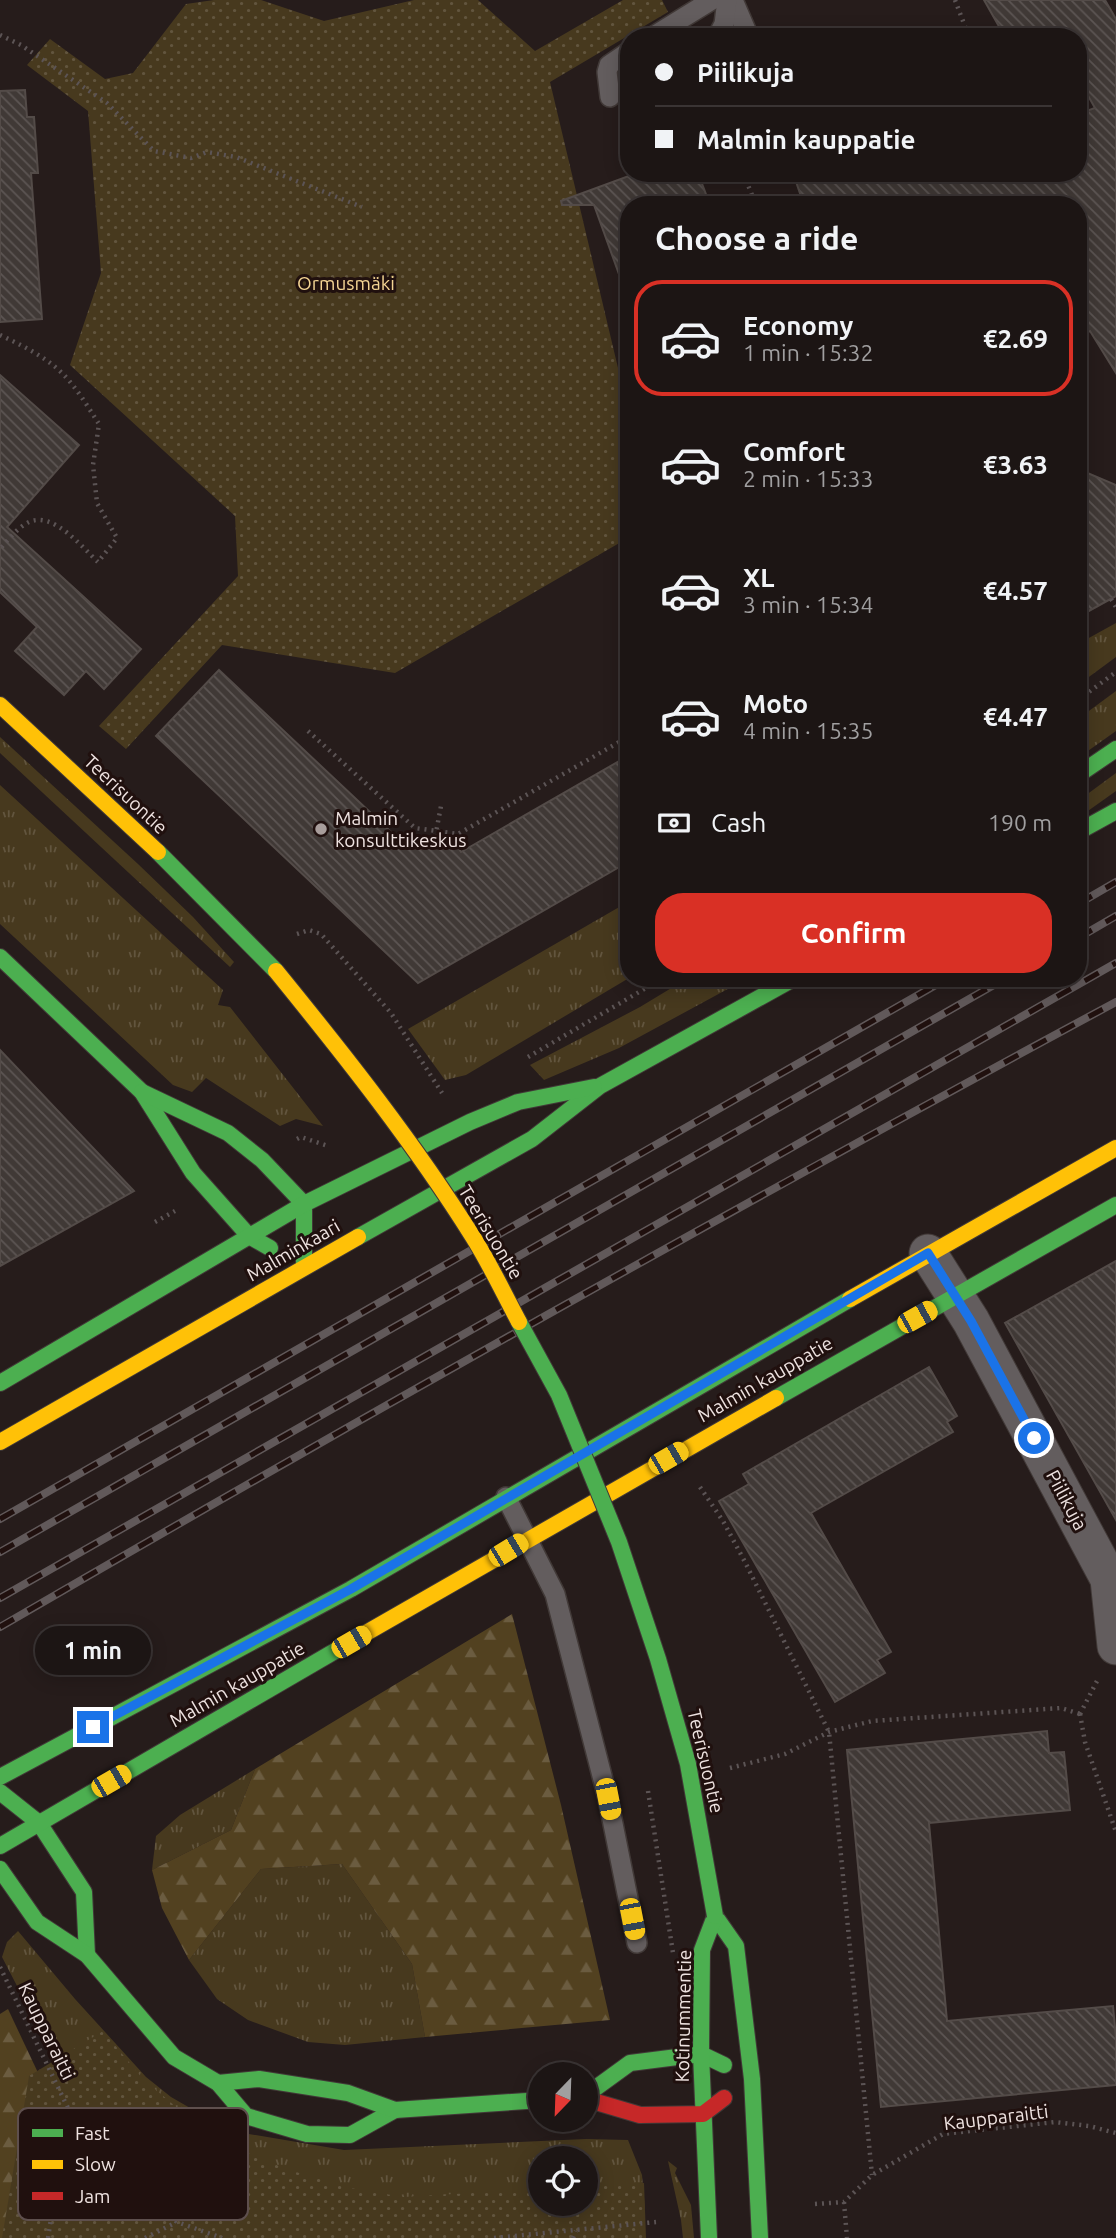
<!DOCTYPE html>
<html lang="en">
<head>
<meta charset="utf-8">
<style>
  :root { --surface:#1c1514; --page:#251e1d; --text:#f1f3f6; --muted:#a09fa0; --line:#3a3434; --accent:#d93025 }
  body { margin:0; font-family:Ubuntu,sans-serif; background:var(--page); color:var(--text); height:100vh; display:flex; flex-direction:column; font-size:26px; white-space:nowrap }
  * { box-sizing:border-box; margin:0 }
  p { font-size:23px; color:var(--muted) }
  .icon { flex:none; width:38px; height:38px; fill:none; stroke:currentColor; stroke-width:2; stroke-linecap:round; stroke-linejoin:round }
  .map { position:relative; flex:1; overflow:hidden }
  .panel { position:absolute; left:620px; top:196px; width:467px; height:791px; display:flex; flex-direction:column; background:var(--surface); border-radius:28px; box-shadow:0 4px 18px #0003,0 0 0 2px var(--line) }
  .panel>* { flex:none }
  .top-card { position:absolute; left:620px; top:28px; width:467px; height:154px; border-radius:28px; box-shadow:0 4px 18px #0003,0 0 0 2px var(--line); display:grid; align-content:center; height:154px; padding:0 35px; background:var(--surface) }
  .needle { width:46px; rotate:203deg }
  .controls { position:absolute; left:528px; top:2062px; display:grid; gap:14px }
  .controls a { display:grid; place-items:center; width:70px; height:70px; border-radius:50%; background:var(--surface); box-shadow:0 4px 18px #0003,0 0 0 2px var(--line); font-size:35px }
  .end { position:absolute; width:32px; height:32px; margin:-16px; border:9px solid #1a73e8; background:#fff; box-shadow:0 0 0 4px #fff }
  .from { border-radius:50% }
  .bubble { position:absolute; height:49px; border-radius:24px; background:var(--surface); box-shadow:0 4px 18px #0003,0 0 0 2px var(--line); font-size:23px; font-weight:700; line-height:49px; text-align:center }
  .car { position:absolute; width:21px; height:42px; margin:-21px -10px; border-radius:9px; box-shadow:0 0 5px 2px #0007; background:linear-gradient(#f5c518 24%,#345 0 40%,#f5c518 0 76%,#345 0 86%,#f5c518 0) }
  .top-card b { display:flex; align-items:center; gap:24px; height:66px; font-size:26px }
  .top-card b+b { border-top:2px solid var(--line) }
  .top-card i { width:18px; height:18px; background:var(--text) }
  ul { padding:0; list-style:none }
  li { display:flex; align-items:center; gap:21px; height:116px; margin:0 14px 10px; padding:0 21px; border:4px solid transparent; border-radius:28px }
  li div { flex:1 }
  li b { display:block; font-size:26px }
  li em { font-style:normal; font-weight:700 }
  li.active { border-color:var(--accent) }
  li>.icon { width:63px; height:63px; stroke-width:1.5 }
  h2 { padding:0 35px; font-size:32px; line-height:84px }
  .pay { display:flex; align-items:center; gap:18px; height:77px; padding:0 35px; font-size:26px }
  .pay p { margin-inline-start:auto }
  .button { display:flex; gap:14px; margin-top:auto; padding:14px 35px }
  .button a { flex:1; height:80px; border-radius:28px; background:var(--accent); color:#fff; font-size:28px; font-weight:700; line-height:80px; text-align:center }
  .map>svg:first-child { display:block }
</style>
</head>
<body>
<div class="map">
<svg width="1116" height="2238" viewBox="0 0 1116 2238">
  <defs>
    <pattern id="grass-tufts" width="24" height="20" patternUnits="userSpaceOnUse" patternTransform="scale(1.75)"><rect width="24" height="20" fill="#47391e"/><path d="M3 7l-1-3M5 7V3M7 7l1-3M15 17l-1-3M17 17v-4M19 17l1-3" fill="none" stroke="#62553e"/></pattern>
    <pattern id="forest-firs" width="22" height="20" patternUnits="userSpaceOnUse" patternTransform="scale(1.75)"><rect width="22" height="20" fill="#524120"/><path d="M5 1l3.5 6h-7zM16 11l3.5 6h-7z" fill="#6b5c40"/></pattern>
    <pattern id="park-dots" width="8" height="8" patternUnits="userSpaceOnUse" patternTransform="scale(1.75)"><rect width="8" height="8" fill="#47391e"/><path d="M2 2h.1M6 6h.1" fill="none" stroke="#62553e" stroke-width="1.8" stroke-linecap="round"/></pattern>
    <pattern id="building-back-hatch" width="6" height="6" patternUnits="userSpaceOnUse" patternTransform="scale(1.75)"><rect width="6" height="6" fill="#403936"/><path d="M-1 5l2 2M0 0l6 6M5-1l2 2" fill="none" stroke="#5c5553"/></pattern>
  </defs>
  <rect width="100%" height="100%" fill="#261c1b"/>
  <g fill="url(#grass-tufts)" fill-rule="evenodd">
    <polygon points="1116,623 1116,657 1078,685 1078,644"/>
    <polygon points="1116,691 1116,731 1078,758 1078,719"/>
    <polygon points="0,737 138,864 193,917 234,962 230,967 0,753"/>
    <polygon points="1116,773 1116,791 1078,818 1078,801"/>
    <polygon points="0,785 223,990 218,1005 230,1007 323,1126 296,1119 280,1126 206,1078 192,1092 173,1085 0,924"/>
    <polygon points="628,902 629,978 466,1075 445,1080 408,1029"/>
    <polygon points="688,978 748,978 619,1048 544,1080 530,1065 640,1007"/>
    <polygon points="255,1769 231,1830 152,1870 156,1836 180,1815"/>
    <polygon points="342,1864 412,1964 425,2037 345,2045 308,2042 248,2020 217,1999 189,1960 261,1869"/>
    <path d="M18,1931l57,68 71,78 25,20 33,19 33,16 107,18 242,-11 42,1 14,35 3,34 -281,29 -282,-127 -80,-154 5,-15zM541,2158h45v45h-45z"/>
    <polygon points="668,2161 677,2168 675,2173 691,2205 694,2238 683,2238 681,2220"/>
  </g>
  <g fill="url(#forest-firs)">
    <polygon points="512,1614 561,1805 610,2020 425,2037 412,1964 342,1864 261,1869 189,1960 162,1908 152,1870 231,1830 255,1769"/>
    <polygon points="8,2009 48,2094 40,2238 0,2238 0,2014"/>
  </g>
  <g fill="url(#park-dots)">
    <polygon points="214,0 261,0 324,21 414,0 478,0 535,51 623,0 662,0 668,12 550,82 628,410 628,538 395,673 222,645 126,749 99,726 238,576 235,516 70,365 101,273 88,111 27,65 50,39 105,79 133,73 186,4"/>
    <polygon points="103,2031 143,2079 188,2117 236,2148 286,2169 350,2188 403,2197 541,2189 541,2203 586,2203 586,2186 644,2183 646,2238 2,2238 29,2076"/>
  </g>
  <g fill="url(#building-back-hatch)" stroke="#534b48" stroke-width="2">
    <polygon points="984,0 1105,0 1116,19 1116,373 1090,331 1078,338 1078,205 804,205 793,173 1078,173 1078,114 1095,108 1078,78 1078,37 1005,37"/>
    <polygon points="25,90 27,117 34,117 38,173 31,173 42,319 0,322 0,91"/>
    <polygon points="637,173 698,173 710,205 628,205 628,287 624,288 594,205 562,205 561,201"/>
    <polygon points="0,375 79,445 7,527 141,649 104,689 86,671 64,695 15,651 37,627 0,592"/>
    <polygon points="1078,469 1116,485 1116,596 1078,617"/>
    <polygon points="219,670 406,846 411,841 445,845 453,840 461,852 628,756 628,862 418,983 156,736"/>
    <polygon points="0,1050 134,1191 0,1266"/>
    <polygon points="1116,1261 1116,1520 1005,1323"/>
    <polygon points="929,1367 957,1416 947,1422 953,1432 811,1513 891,1652 877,1660 885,1673 835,1702 719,1501 749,1484 743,1474"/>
    <polygon points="1047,1731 1049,1753 1064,1752 1070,1810 929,1823 947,2021 1113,2006 1116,2038 1116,2085 881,2107 847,1750"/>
  </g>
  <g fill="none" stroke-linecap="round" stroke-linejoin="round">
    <defs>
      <g id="lane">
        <polyline points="733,0 749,37"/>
        <polyline points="652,37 712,0"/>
        <polyline points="717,37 724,24 727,0"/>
        <polyline points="610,97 607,72 609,65 628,52"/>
        <polyline points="506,1497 555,1594 608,1799 637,1943"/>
      </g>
      <polyline id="street" points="928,1253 971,1321 1109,1579 1116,1646"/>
      <g id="fast">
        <polyline points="1078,775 1116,749"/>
        <polyline points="1078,832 1116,811"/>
        <polyline points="158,852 276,971"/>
        <polyline points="0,957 142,1092 193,1173 249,1236 270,1248"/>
        <polyline points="142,1092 228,1133 262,1160 304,1204 304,1267"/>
        <polyline points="358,1237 532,1139 600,1086 795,978"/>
        <polyline points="0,1383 304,1204 470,1122 518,1102 594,1087"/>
        <polyline points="776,1398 1116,1205"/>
        <polyline points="0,1777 351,1589 850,1299"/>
        <polyline points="0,1792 39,1823 84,1892 87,1955"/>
        <polyline points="0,1846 366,1633"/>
        <polyline points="0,1869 37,1922 87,1955 174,2057 218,2083 246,2116 307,2134 350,2135 395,2110"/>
        <polyline points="715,1916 736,1946 752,2079 760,2238"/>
        <polyline points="218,2083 259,2079 348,2093 395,2110 541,2100"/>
        <polyline points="586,2095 630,2063 701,2054 724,2065"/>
        <polyline points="709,2238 701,2054 702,1950 715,1916"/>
      </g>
      <g id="slow">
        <polyline points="0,705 158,852"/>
        <polyline points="850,1299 1116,1148"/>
        <polyline points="0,1442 358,1237"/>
        <polyline points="366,1633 776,1398"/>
      </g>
      <polyline id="jam" points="586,2099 640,2115 703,2114 724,2098"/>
    </defs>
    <use href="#lane" stroke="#413937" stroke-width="22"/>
    <use href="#street" stroke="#413937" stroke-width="39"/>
    <use href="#fast" stroke="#413937" stroke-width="18"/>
    <use href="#slow" stroke="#413937" stroke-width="18"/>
    <use href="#jam" stroke="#413937" stroke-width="18"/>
    <g stroke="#5c5455" stroke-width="4.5" stroke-dasharray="2 5" stroke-linecap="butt">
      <polyline points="955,0 969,37"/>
      <polyline points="0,35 21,45 107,103 154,151 191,158 207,152 236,157 362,207"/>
      <polyline points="746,180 756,205"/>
      <path d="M0,335c19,9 38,18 54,31 19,15 32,38 45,58l-6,41 4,38 20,35 -19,24c-16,-15 -45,-51 -69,-40 -11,5 -21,18 -29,27"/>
      <polyline points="1111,599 1116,607"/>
      <polyline points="1078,700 1116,672"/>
      <polyline points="308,731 415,828 458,834 628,737"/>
      <polyline points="434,843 441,806"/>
      <polyline points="297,934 309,930 321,934 391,1013 442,1093"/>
      <polyline points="528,1057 663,978"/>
      <polyline points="297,1139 301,1137 328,1146"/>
      <polyline points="155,1222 175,1211"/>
      <polyline points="700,1487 723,1521 745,1562 829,1732 872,2175"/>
      <polyline points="1080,1714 1085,1742 1116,1832"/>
      <polyline points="1080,1714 1097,1681"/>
      <polyline points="730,1768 785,1754 829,1732 872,1721 1061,1708 1080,1714"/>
      <polyline points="0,1967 68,2108 102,2164 128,2190 177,2222 222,2238"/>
      <polyline points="844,2202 847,2238"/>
      <polyline points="815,2204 844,2202 872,2175 943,2134 1055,2122 1089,2126 1116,2133"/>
      <polyline points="48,2238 68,2108"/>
      <polyline points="145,2238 177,2222"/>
      <polyline points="494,2238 656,2222"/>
      <polyline points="573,2238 576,2231"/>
    </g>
    <use href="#lane" stroke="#635d5e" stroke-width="19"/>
    <use href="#street" stroke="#635d5e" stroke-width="37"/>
    <use href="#fast" stroke="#4caf50" stroke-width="16"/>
    <use href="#slow" stroke="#ffc107" stroke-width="16"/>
    <use href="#jam" stroke="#c62828" stroke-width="16"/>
    <defs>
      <g id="rail">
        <polyline points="1078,904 1116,882"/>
        <polyline points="1078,938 1116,916"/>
        <polyline points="0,1519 948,978"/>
        <polyline points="0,1552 1006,978"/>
        <polyline points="0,1598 1116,963"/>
        <path d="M0,1627c369,-214 741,-423 1116,-625"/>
      </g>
    </defs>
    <use href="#rail" stroke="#61595a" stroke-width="8"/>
    <use href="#rail" stroke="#20100e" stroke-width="5" stroke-dasharray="16" stroke-linecap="butt"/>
    <defs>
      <polyline id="fast-bridge" points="519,1322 559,1395 619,1542 658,1659 688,1764 715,1916"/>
      <path id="slow-bridge" d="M276,971c70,86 138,172 197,266 17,27 31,57 46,85"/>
    </defs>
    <use href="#fast-bridge" stroke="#413937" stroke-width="18" stroke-linecap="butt"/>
    <use href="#slow-bridge" stroke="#413937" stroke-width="18" stroke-linecap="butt"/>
    <polyline stroke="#5c5455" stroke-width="4.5" stroke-dasharray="2 5" stroke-linecap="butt" points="648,1791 673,1953"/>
    <use href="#fast-bridge" stroke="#4caf50" stroke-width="16"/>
    <use href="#slow-bridge" stroke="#ffc107" stroke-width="16"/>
  </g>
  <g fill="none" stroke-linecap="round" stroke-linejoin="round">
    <polyline stroke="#1a73e8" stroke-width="9" points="93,1727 351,1589 928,1253 971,1321 1034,1438"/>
  </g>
  <circle fill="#a89d9b" stroke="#20100e" stroke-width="2.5" cx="321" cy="829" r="7"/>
  <g text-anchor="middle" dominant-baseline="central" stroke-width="6" stroke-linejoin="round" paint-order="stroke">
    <g font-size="19" fill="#f3d493" stroke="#20100e">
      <text x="346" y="283">Ormusmäki</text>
    </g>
    <g font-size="19" fill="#eee2e0" stroke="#20100e">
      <text transform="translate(126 794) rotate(43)">Teerisuontie</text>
      <text transform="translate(491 1232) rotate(59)">Teerisuontie</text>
      <text transform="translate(293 1250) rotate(-30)">Malminkaari</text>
      <text transform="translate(765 1379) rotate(-30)">Malmin kauppatie</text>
      <text transform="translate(1067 1500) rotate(62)">Piilikuja</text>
      <text transform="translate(237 1684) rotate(-30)">Malmin kauppatie</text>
      <text transform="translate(706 1761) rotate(77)">Teerisuontie</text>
      <text transform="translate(683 2016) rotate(-89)">Kotinummentie</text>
      <text transform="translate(47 2031) rotate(64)">Kaupparaitti</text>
      <text transform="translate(996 2117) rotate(-7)">Kaupparaitti</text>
    </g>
    <g font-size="19" fill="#eee2e0" stroke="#20100e" text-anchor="start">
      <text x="335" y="818">Malmin<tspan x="335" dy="22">konsulttikeskus</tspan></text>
    </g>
  </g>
  <rect x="18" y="2108" width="230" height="112" rx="10" fill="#20100e" stroke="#5e4f4d" stroke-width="2"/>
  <rect x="32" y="2129" width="31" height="8" fill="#4caf50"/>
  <rect x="32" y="2160" width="31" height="9" fill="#ffc107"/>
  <rect x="32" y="2192" width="31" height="8" fill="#c62828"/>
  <g font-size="19" fill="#eee2e0">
    <text x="75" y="2140">Fast</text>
    <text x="75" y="2171">Slow</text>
    <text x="75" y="2203">Jam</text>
  </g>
</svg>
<div class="controls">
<a><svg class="needle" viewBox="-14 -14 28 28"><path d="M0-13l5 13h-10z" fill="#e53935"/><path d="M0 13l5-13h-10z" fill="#a09fa0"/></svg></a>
<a><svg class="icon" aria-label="locate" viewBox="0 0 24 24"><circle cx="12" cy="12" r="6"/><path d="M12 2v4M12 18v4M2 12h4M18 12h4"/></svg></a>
</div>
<i class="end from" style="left:1034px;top:1438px"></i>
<i class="end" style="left:93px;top:1727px"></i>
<div class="bubble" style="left:35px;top:1626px;width:116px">1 min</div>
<i class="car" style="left:917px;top:1317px;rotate:61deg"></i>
<i class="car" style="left:668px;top:1458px;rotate:60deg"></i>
<i class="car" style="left:508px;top:1550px;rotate:59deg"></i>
<i class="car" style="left:351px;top:1642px;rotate:60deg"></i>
<i class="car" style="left:111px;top:1781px;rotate:60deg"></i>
<i class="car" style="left:608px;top:1799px;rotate:169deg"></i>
<i class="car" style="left:632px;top:1919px;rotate:169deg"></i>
<div class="top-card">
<b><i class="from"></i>Piilikuja</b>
<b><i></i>Malmin kauppatie</b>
</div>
<section class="panel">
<h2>Choose a ride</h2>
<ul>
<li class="active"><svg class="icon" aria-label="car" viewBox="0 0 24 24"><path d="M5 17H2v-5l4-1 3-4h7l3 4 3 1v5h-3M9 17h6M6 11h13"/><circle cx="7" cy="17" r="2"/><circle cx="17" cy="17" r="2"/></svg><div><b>Economy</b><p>1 min · 15:32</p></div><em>€2.69</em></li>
<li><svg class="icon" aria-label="car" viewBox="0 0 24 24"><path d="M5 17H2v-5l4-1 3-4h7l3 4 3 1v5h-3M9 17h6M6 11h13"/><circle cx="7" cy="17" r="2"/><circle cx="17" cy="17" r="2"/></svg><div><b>Comfort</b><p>2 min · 15:33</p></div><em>€3.63</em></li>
<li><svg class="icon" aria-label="car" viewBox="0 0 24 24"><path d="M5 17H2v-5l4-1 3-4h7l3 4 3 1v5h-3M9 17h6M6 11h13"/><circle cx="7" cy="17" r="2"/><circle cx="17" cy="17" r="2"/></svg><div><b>XL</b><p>3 min · 15:34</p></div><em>€4.57</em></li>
<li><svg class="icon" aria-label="car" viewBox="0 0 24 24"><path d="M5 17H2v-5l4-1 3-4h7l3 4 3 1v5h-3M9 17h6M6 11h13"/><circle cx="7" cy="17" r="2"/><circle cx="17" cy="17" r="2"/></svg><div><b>Moto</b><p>4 min · 15:35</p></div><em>€4.47</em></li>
</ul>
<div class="pay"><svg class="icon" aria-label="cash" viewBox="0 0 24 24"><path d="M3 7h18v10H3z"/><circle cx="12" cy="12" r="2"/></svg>Cash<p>190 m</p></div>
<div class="button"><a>Confirm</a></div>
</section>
</div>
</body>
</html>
